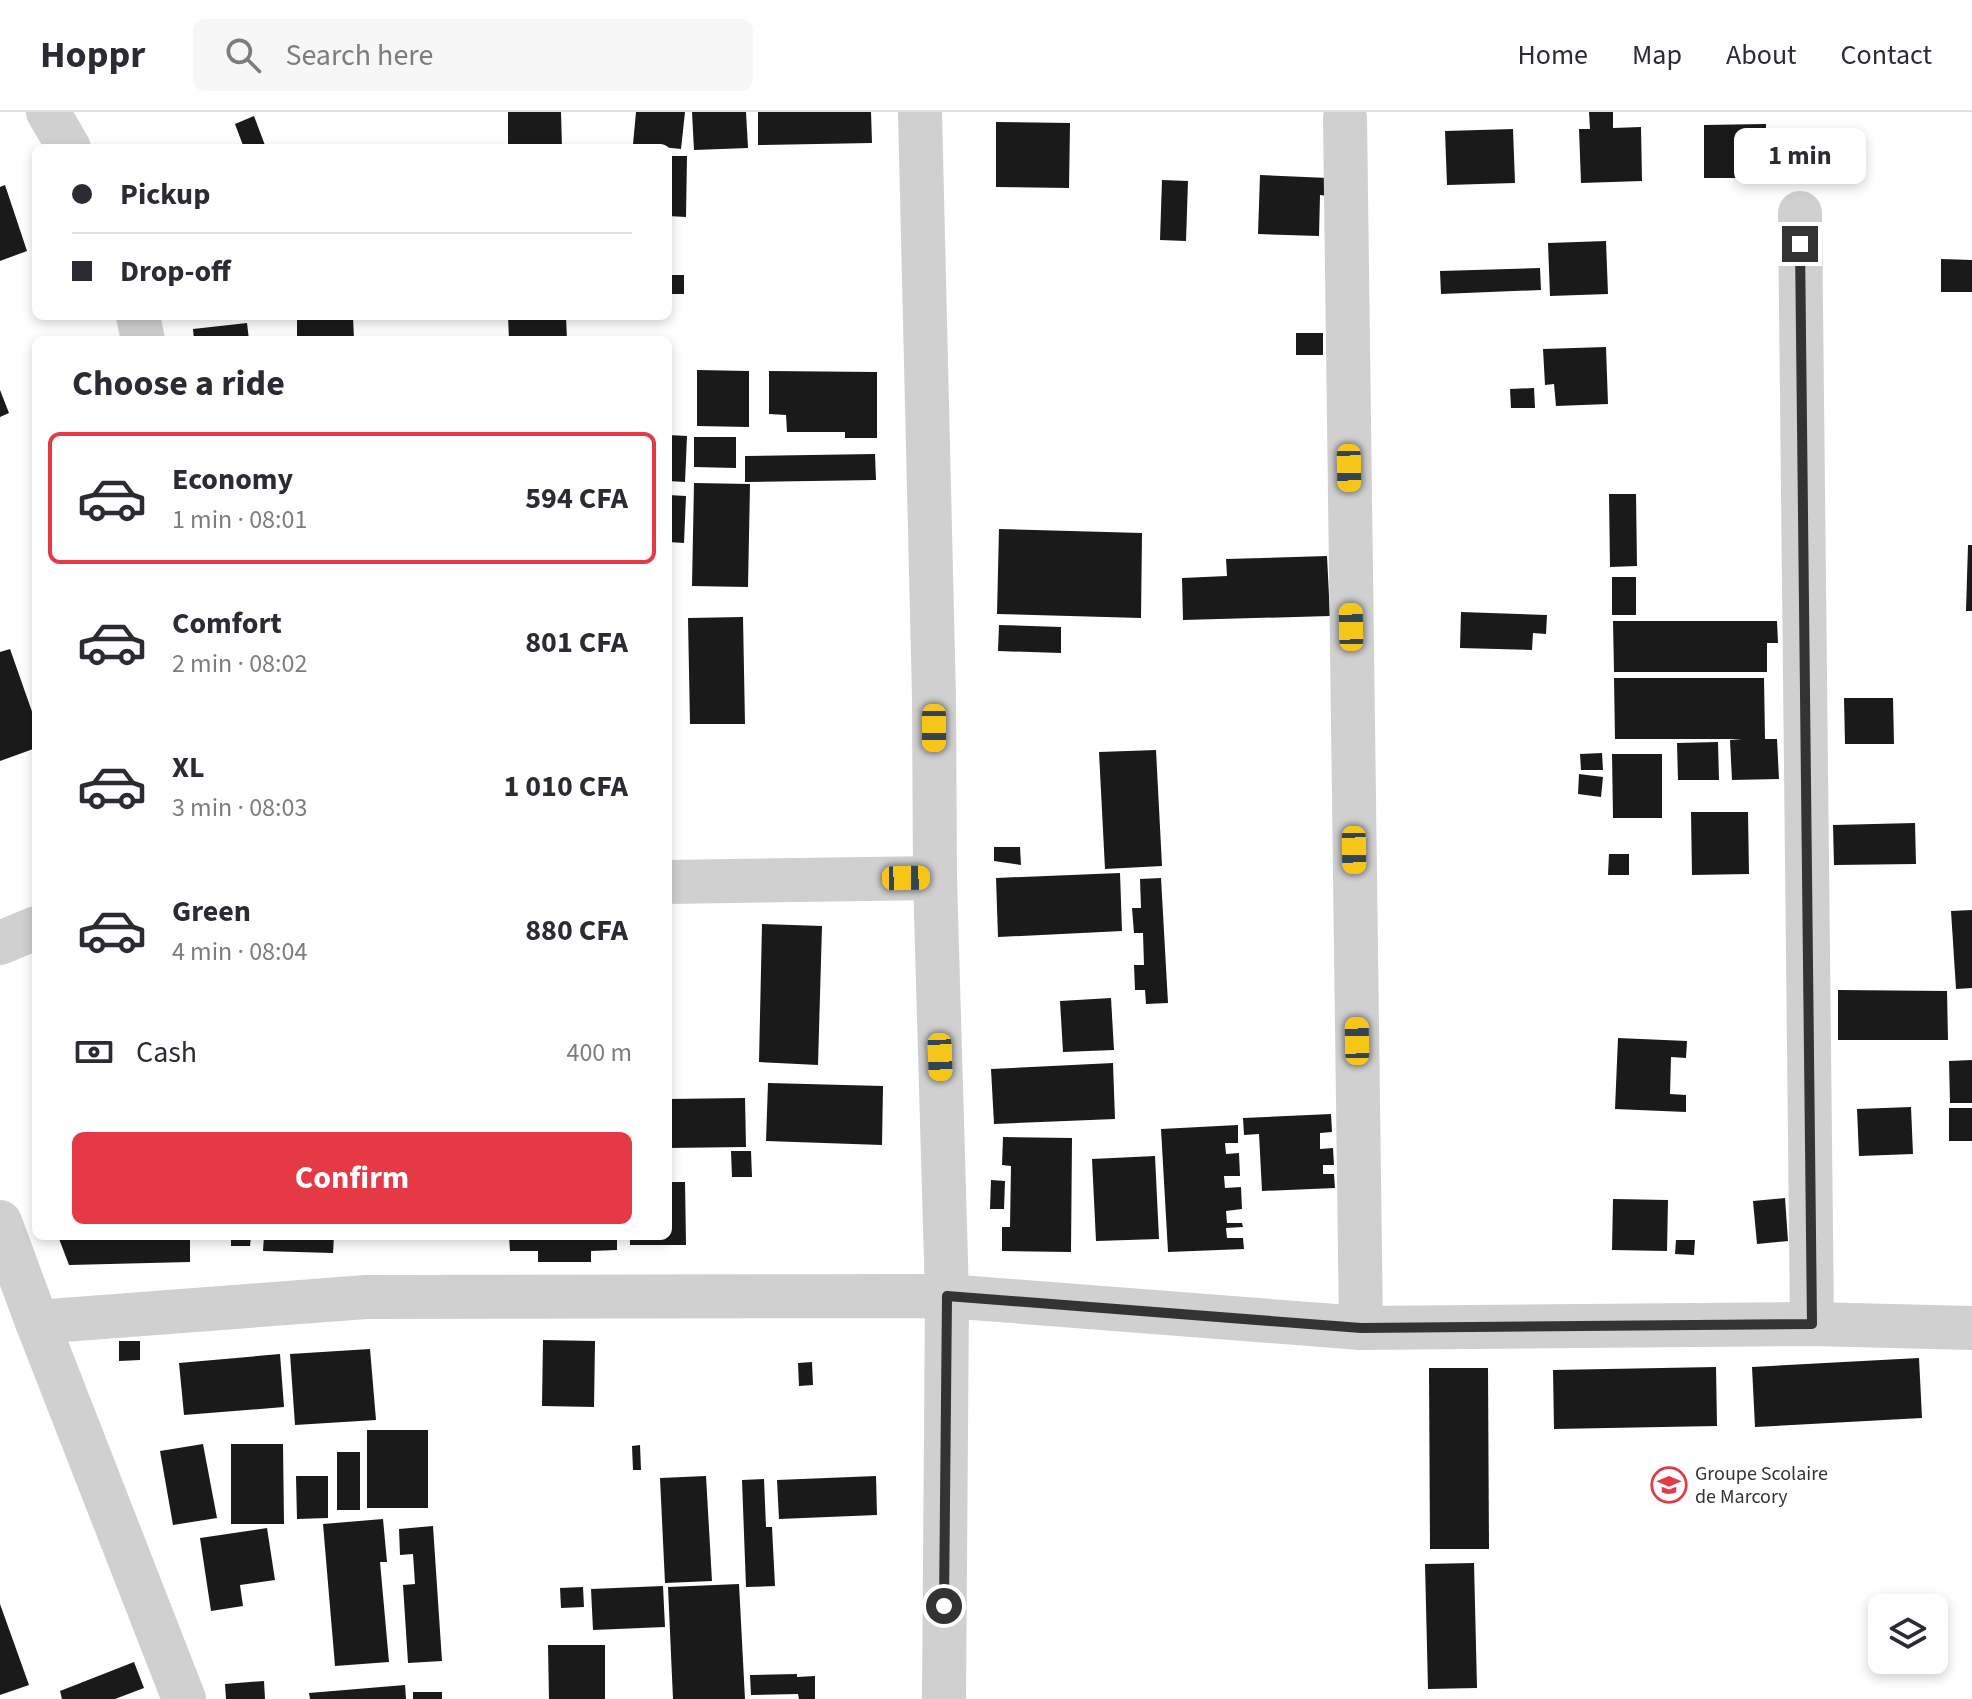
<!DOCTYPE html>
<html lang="en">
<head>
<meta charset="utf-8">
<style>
  :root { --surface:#fff; --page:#f7f7f7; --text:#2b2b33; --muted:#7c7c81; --line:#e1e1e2; --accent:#e63946 }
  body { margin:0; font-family:"Source Sans 3",sans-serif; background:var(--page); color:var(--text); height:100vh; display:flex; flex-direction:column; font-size:30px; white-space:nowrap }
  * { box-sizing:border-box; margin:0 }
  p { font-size:26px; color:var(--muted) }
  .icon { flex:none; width:44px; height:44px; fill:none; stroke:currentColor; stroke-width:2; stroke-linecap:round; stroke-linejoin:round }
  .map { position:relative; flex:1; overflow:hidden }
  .side { position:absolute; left:32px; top:224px; width:640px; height:904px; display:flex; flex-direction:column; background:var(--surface); border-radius:12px; box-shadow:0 4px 12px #0003 }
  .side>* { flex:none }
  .banner { position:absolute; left:32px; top:32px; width:640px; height:176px; border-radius:12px; box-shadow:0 4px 12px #0003; display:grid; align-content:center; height:176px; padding:0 40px; background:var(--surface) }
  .fabs { position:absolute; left:1868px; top:1482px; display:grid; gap:16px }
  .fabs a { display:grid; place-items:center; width:80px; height:80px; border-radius:12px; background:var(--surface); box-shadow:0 4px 12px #0003; font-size:40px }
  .end { position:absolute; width:36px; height:36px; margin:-18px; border:10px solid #333; background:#fff; box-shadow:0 0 0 4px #fff }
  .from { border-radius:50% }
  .bubble { position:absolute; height:56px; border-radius:12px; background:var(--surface); box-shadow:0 4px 12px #0003; font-size:26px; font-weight:700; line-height:56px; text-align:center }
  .car { position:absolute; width:24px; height:48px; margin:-24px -12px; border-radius:10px; box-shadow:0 0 6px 2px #0007; background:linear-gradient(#f5c518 24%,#345 0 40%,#f5c518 0 76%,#345 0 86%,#f5c518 0) }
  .banner b { display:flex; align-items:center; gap:28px; height:76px; font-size:30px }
  .banner b+b { border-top:2px solid var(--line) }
  .banner i { width:20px; height:20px; background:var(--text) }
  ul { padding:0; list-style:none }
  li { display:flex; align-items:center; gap:24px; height:132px; margin:0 16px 12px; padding:0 24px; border:4px solid transparent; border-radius:12px }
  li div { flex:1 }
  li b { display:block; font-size:30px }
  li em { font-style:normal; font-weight:700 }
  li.current { border-color:var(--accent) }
  li>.icon { width:72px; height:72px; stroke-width:1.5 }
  h2 { padding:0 40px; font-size:36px; line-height:96px }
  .pay { display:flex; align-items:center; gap:20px; height:88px; padding:0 40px; font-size:30px }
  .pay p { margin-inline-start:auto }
  .action { display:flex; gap:16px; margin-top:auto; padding:16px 40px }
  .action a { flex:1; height:92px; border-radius:12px; background:var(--accent); color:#fff; font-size:32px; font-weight:700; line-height:92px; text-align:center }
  header { display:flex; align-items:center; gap:48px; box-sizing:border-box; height:112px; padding:0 40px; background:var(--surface); border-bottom:2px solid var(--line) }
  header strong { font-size:38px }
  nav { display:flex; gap:44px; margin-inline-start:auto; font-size:28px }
  .search { width:560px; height:72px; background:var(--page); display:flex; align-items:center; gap:20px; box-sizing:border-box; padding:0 28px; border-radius:12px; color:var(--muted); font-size:30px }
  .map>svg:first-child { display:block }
</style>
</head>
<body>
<header>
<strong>Hoppr</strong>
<div class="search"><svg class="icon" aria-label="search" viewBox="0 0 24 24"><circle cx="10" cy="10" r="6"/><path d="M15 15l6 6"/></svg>Search here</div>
<nav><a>Home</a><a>Map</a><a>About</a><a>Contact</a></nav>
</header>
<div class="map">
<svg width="1972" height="1587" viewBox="0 0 1972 1587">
  <rect width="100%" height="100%" fill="#fff"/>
  <g fill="#1a1a1a">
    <polygon points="508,0 561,0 562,36 508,36"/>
    <polygon points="636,0 685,0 681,37 633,32"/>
    <polygon points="692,0 746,0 748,36 694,38"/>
    <polygon points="758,0 871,0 872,31 758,33"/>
    <polygon points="1589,0 1613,0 1613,16 1641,15 1642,69 1581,71 1579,17 1590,17"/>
    <polygon points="254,4 266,36 244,36 235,12"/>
    <polygon points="996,10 1070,11 1069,76 996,75"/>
    <polygon points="1766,12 1766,66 1704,66 1704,13"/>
    <polygon points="1513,17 1515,71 1447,73 1445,19"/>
    <polygon points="668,44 687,44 686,105 668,104"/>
    <polygon points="1260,63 1328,66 1328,84 1320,83 1319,124 1258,122"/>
    <polygon points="1162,68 1188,69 1186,129 1160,128"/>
    <polygon points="5,73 27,139 0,149 0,75"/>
    <polygon points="1606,129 1608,182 1550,184 1548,131"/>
    <polygon points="1941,147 1972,148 1972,180 1941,180"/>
    <polygon points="1540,156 1541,178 1441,182 1440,159"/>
    <rect x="668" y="163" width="16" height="19"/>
    <polygon points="297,204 353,204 354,228 297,228"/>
    <polygon points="508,204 566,204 567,228 509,228"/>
    <polygon points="247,211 249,228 194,228 193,217"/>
    <rect x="1296" y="221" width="27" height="22"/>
    <polygon points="1606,235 1608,292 1556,294 1554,272 1545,273 1543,237"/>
    <polygon points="697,258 749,259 749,315 697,314"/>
    <polygon points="769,259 877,260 877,326 845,326 845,320 787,320 786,303 769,302"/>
    <polygon points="1534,276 1535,296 1511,296 1510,277"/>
    <polygon points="0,278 9,301 0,305"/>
    <polygon points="668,323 687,324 685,370 668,369"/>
    <polygon points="694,325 736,325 736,356 694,355"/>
    <polygon points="875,342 876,368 745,370 745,344"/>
    <polygon points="694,371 750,372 748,475 692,474"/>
    <polygon points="1609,382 1636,382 1637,454 1610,455"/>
    <polygon points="668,383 686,384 684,431 668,430"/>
    <polygon points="999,417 1142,421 1141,506 997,502"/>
    <polygon points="1968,433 1972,433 1972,499 1966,499"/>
    <polygon points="1327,444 1330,504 1183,508 1182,466 1227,464 1226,447"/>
    <rect x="1612" y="465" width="24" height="38"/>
    <polygon points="1461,500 1547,503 1546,522 1533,521 1532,538 1460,536"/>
    <polygon points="743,505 745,612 690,612 688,506"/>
    <polygon points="1613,509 1777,509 1778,531 1767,531 1767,560 1614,560"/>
    <polygon points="999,513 1061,515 1061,541 998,539"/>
    <polygon points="10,537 36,611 36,636 0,649 0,540"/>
    <polygon points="1614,566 1764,566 1765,627 1777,627 1779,667 1732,668 1730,628 1742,627 1615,627"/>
    <polygon points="1844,586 1893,586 1894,632 1845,632"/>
    <polygon points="1718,630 1719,668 1678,668 1677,631"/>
    <polygon points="1156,638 1162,754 1105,757 1099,640"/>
    <polygon points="1602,641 1603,658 1581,658 1580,642"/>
    <polygon points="1612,642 1662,642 1662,706 1613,706"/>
    <polygon points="1579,662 1603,665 1601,685 1578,682"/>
    <polygon points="1691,700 1748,700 1749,762 1692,763"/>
    <polygon points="1915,711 1916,752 1834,753 1833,713"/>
    <polygon points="994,735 1020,735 1021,753 994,749"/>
    <polygon points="1609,742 1629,742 1629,763 1608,763"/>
    <polygon points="1120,761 1122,819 998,825 996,766"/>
    <polygon points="1161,766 1168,891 1146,892 1145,878 1135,878 1134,853 1144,853 1143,821 1134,821 1132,796 1141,796 1140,767"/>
    <polygon points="1972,798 1972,876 1956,877 1951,799"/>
    <polygon points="762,812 822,814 818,953 759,950"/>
    <polygon points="1838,878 1947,879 1948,928 1838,928"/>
    <polygon points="1111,886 1114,938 1063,940 1060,889"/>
    <polygon points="1618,926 1687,929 1686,946 1671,945 1670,982 1686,983 1686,1000 1615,997"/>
    <polygon points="1972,948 1972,991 1950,991 1949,949"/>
    <polygon points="1113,951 1115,1007 994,1012 991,957"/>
    <polygon points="768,971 883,974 882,1033 766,1029"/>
    <polygon points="745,986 746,1035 668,1036 668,987"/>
    <polygon points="1911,995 1913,1042 1859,1044 1857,997"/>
    <rect x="1949" y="996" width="23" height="33"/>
    <polygon points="1331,1002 1332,1020 1320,1021 1320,1037 1333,1036 1334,1053 1323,1053 1323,1062 1334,1062 1335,1076 1262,1079 1259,1022 1244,1023 1243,1006"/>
    <polygon points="1238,1013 1238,1031 1225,1031 1226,1042 1239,1041 1240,1064 1224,1064 1225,1076 1241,1075 1242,1097 1226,1099 1227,1111 1242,1111 1243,1115 1226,1116 1227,1126 1243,1126 1244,1137 1168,1140 1161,1017"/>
    <polygon points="1003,1025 1072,1026 1071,1140 1002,1139 1002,1115 1010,1115 1011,1054 1002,1053"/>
    <polygon points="731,1039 751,1039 752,1065 732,1065"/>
    <polygon points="1155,1044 1159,1127 1096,1129 1092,1047"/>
    <polygon points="991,1068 1005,1069 1004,1097 990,1097"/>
    <polygon points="668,1070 685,1070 686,1133 630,1133 630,1124 668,1124"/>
    <polygon points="1785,1086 1788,1129 1757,1132 1753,1089"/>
    <polygon points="1613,1087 1668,1088 1667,1139 1612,1138"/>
    <polygon points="58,1124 190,1124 190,1150 69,1153"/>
    <polygon points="231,1124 251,1124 250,1134 231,1134"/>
    <polygon points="264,1124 334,1124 333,1141 263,1139"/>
    <polygon points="509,1124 617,1124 617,1138 591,1139 591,1150 538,1150 538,1139 510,1139"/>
    <polygon points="1676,1128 1695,1128 1694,1143 1675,1142"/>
    <polygon points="543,1228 595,1229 594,1295 542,1294"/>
    <polygon points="119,1229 140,1229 140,1248 119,1249"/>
    <polygon points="370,1237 376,1308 295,1313 290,1242"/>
    <polygon points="280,1242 284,1295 184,1303 179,1251"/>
    <polygon points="1919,1246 1922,1306 1755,1315 1752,1255"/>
    <polygon points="812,1250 813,1273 799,1274 798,1251"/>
    <polygon points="1716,1255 1717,1314 1554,1317 1553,1258"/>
    <polygon points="1429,1256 1488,1256 1489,1437 1430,1437"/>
    <rect x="367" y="1318" width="61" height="78"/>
    <polygon points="203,1332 217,1406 173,1413 160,1339"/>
    <polygon points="231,1332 283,1332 284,1412 231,1412"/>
    <polygon points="640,1333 641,1358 633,1358 632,1334"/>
    <rect x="337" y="1340" width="23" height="58"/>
    <polygon points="296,1364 328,1364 328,1406 297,1407"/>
    <polygon points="706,1364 712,1469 665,1471 660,1366"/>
    <polygon points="876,1364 877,1403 779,1407 777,1368"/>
    <polygon points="764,1367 766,1415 772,1415 775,1474 746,1475 742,1368"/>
    <polygon points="383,1407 387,1450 380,1450 389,1550 335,1554 323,1412"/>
    <polygon points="433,1414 442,1549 408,1551 403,1473 415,1472 413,1442 400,1443 399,1417"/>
    <polygon points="267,1416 275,1468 240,1473 243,1494 211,1499 200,1426"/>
    <polygon points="1474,1451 1477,1576 1428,1577 1425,1452"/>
    <polygon points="739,1472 745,1587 673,1587 668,1475"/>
    <polygon points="663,1474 665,1515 593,1518 591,1477"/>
    <polygon points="583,1475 584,1495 561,1496 560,1476"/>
    <polygon points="0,1492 29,1573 0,1583"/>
    <polygon points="548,1533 605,1533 605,1587 549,1587"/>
    <polygon points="134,1550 144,1576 115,1587 62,1587 60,1579"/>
    <polygon points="797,1562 797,1565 815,1564 815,1587 799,1587 798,1582 751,1583 750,1563"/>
    <polygon points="264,1569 265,1587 226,1587 225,1572"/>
    <polygon points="405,1573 406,1587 310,1587 309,1581"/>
    <rect x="413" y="1580" width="29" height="7"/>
  </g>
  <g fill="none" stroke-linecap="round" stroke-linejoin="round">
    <g stroke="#d0d0d0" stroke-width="44">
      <polyline points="48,0 69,36"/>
      <polyline points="920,0 934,586 935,766 947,1184 944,1587"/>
      <polyline points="1345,6 1361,1216"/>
      <polyline points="1800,101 1812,1212"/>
      <polyline points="138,204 143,228"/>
      <polyline points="668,770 935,766"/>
      <polyline points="0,831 36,816"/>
      <polyline points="0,1110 37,1210 184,1587"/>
      <polyline points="37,1210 366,1185 947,1184 1361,1216 1812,1212 1972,1216"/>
    </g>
  </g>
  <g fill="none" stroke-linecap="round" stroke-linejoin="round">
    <polyline stroke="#333" stroke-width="10" points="944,1494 947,1184 1361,1216 1812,1212 1800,132"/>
  </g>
  <defs>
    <symbol id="school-ring" viewBox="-11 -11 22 22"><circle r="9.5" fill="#fff" stroke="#e63946" stroke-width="1.5"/><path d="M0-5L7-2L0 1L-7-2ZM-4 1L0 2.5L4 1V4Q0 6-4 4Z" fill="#e63946"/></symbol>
  </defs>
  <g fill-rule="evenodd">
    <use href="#school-ring" x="1649" y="1353" width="40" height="40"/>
  </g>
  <g text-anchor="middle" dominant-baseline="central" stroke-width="8" stroke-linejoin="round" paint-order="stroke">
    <g font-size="20" fill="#333" stroke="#fff" text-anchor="start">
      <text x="1695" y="1362">Groupe Scolaire<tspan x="1695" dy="23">de Marcory</tspan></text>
    </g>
  </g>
</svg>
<div class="fabs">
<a><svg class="icon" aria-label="layers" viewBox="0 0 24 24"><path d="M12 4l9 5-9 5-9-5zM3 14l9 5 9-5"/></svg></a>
</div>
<i class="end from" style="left:944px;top:1494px"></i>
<i class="end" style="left:1800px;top:132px"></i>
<div class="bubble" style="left:1734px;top:16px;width:132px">1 min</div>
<i class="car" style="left:1349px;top:356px;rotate:179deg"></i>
<i class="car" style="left:1351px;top:515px;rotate:359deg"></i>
<i class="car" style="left:934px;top:616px;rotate:180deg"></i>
<i class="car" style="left:1354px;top:738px;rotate:179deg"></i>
<i class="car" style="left:906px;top:766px;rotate:89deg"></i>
<i class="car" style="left:1357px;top:929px;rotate:359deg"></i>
<i class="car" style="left:940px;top:945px;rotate:178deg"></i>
<div class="banner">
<b><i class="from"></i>Pickup</b>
<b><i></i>Drop-off</b>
</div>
<section class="side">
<h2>Choose a ride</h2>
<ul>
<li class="current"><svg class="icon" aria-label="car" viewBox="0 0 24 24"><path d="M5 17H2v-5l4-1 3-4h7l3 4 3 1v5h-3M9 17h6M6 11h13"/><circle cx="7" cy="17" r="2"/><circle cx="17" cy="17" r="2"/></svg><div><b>Economy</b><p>1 min · 08:01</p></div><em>594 CFA</em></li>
<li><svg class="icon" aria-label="car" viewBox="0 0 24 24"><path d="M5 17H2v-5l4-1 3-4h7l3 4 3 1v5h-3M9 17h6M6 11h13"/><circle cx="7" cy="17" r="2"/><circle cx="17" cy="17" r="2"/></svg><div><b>Comfort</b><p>2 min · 08:02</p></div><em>801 CFA</em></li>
<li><svg class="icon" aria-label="car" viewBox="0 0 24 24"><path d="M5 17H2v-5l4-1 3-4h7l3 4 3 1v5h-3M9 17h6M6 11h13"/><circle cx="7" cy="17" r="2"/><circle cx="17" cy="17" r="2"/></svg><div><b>XL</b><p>3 min · 08:03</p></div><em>1 010 CFA</em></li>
<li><svg class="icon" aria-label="car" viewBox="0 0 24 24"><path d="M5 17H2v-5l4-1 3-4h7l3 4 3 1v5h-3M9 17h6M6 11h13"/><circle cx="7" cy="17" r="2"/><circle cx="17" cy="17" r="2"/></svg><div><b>Green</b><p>4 min · 08:04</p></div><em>880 CFA</em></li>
</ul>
<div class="pay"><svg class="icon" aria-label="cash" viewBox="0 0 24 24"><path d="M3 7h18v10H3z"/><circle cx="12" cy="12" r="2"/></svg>Cash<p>400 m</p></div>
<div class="action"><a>Confirm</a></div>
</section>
</div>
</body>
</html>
